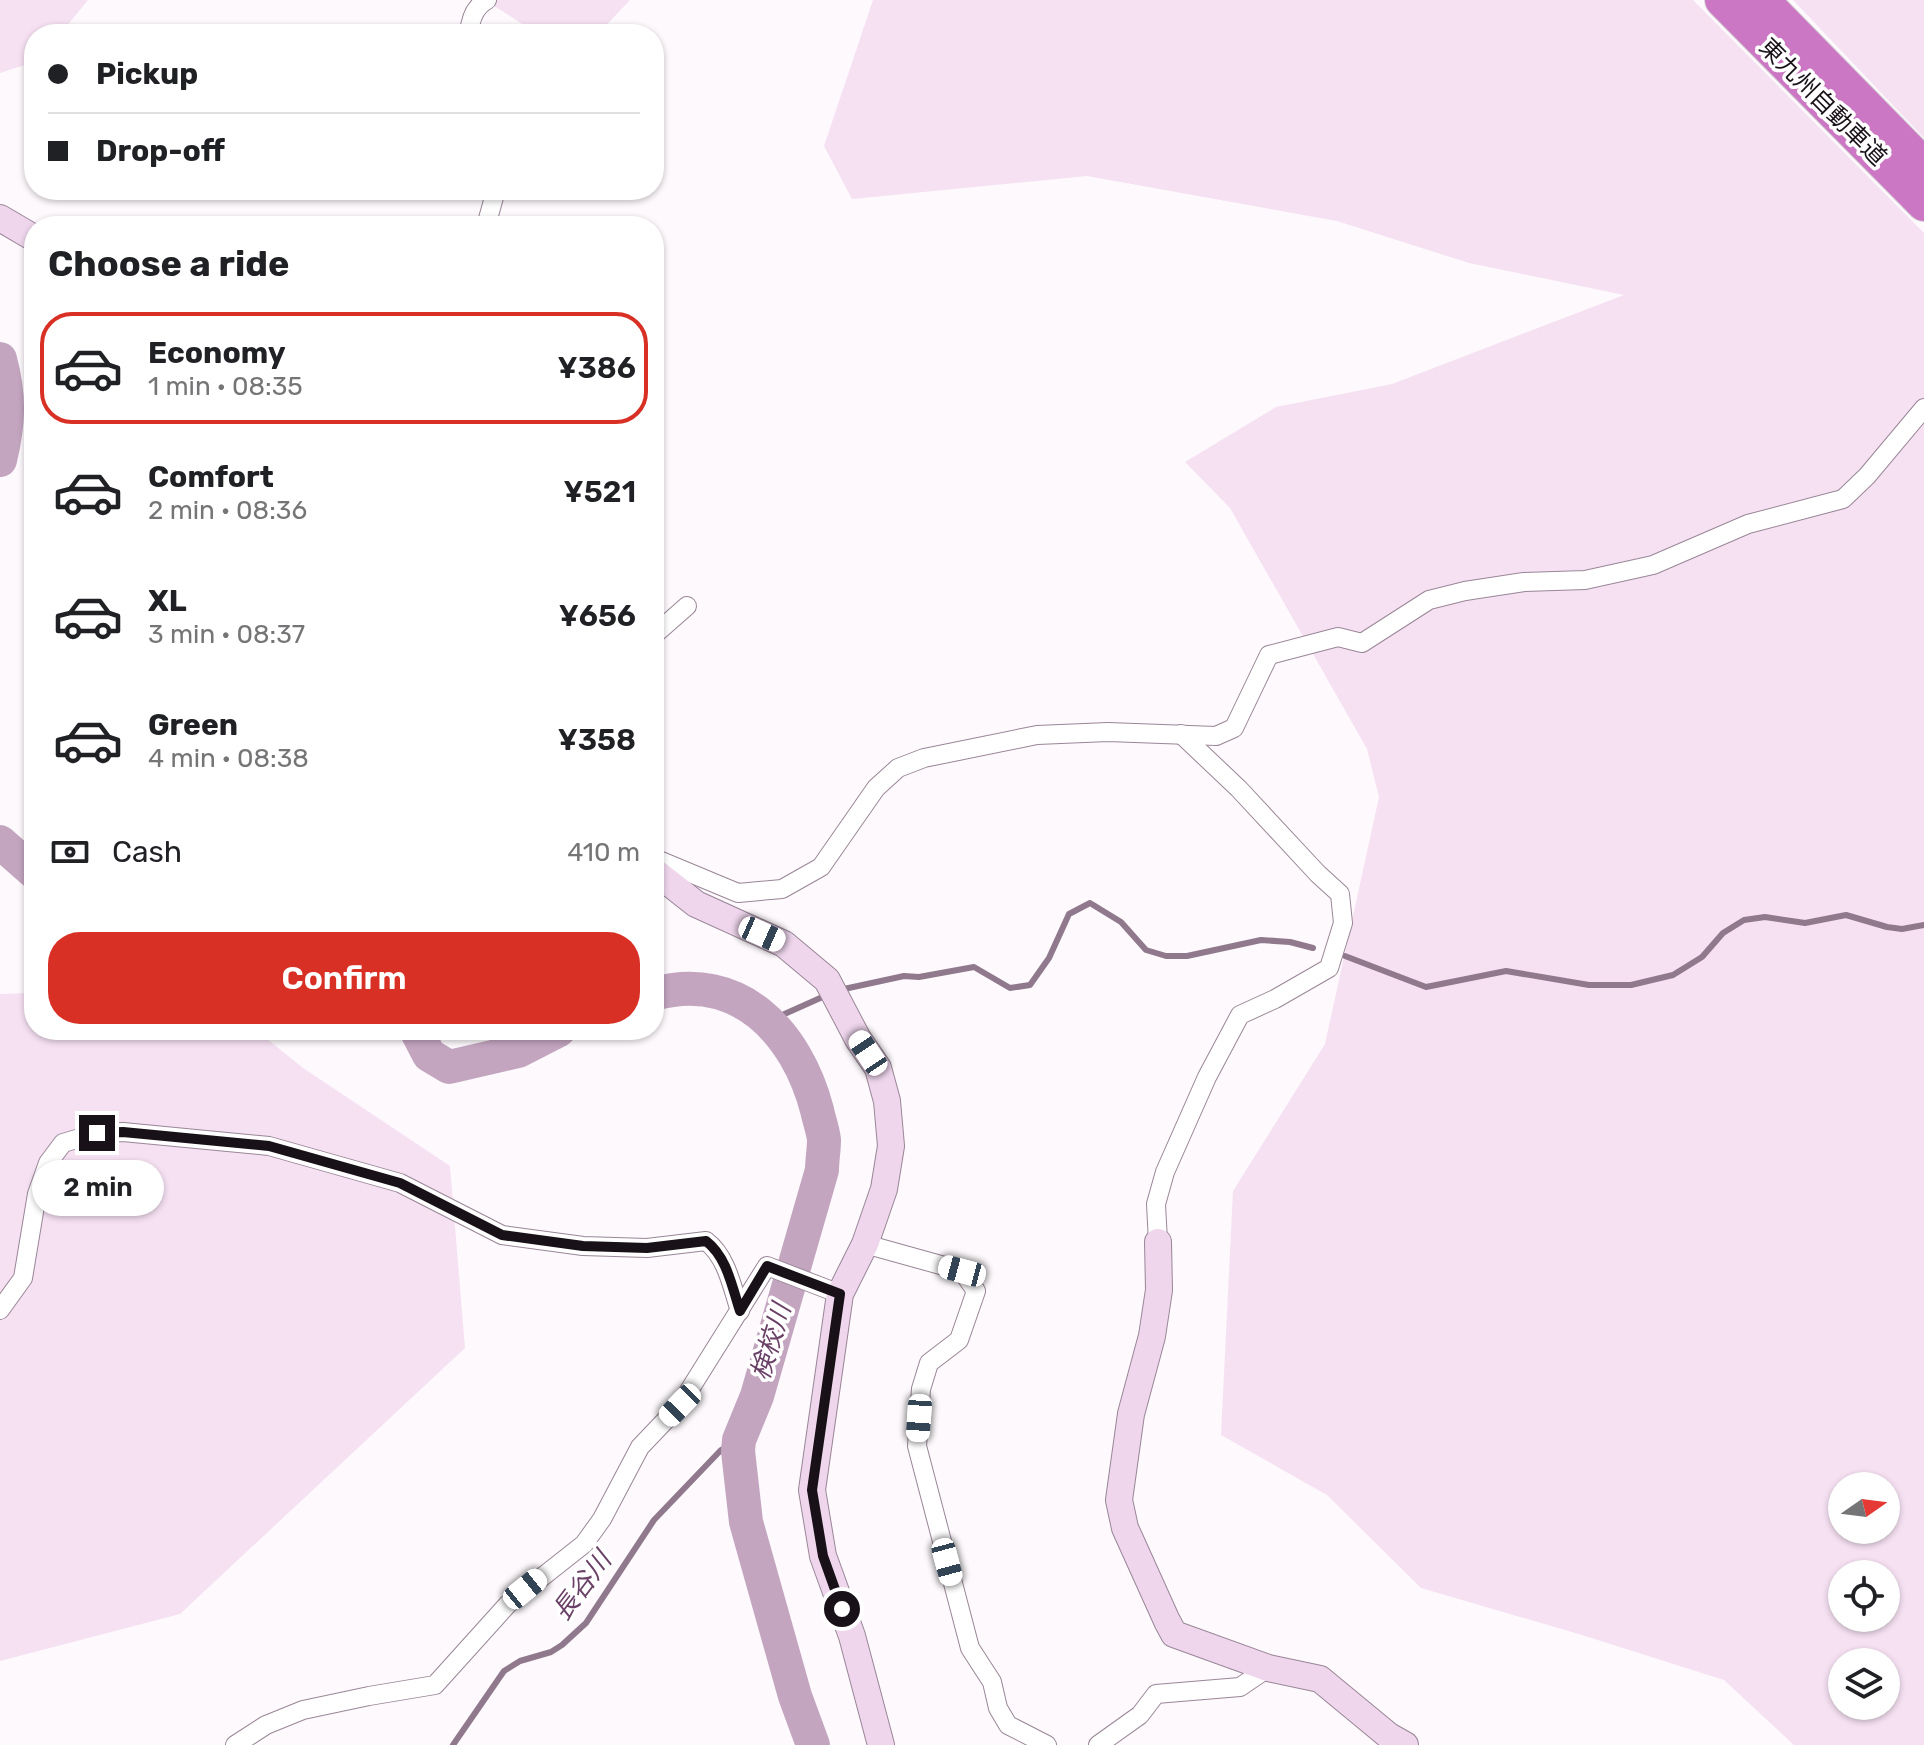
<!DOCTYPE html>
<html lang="en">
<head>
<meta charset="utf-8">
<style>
  :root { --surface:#fff; --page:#f6f6f6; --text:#202124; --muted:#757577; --line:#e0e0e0; --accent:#d93025 }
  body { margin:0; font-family:Rubik,"Noto Sans JP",sans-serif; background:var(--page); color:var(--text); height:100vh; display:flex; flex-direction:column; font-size:30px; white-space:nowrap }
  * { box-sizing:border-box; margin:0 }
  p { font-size:26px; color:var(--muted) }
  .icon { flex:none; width:44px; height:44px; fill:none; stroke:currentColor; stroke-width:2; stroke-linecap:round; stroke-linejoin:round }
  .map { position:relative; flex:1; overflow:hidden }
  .drawer { position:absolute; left:24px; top:216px; width:640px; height:824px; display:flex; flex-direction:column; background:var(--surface); border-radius:32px; box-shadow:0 2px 6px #0004 }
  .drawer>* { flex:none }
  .banner { position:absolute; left:24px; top:24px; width:640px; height:176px; border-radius:32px; box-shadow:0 2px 6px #0004; display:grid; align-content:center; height:176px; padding:0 24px; background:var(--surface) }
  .needle { width:52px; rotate:76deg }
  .controls { position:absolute; left:1828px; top:1472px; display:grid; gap:16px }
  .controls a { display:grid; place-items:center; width:72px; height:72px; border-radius:50%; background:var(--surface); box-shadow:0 2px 6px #0004; font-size:40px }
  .end { position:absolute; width:36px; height:36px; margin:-18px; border:10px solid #181117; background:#fff; box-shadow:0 0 0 4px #fff }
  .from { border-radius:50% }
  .bubble { position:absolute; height:56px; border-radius:28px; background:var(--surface); box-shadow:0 2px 6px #0004; font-size:26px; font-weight:600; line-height:56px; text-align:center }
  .car { position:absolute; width:24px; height:48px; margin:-24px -12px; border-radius:10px; box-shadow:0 0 6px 2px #0007; background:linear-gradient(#fff 24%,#345 0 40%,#fff 0 76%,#345 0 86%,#fff 0) }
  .banner b { display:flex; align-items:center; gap:28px; height:76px; font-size:30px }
  .banner b+b { border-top:2px solid var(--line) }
  .banner i { width:20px; height:20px; background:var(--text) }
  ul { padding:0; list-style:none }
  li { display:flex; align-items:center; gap:24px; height:112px; margin:0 16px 12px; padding:0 8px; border:4px solid transparent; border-radius:32px }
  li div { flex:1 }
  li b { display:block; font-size:30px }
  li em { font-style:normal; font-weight:600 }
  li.on { border-color:var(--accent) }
  li>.icon { width:72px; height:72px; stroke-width:1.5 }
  h2 { padding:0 24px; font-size:36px; line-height:96px }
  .pay { display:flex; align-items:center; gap:20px; height:88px; padding:0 24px; font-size:30px }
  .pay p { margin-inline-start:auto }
  .cta { display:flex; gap:16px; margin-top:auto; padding:16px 24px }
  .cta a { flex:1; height:92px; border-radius:32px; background:var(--accent); color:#fff; font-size:32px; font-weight:600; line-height:92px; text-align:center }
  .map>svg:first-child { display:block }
</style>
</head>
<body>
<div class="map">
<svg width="1924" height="1745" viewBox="0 0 1924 1745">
  <rect width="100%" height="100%" fill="#fdf9fc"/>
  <g fill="#f6e1f3" fill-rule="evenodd">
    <polygon points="0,0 88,0 60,34 34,34 34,62 0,73"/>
    <polygon points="485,0 630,0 598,34 538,34"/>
    <path d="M873,0h820l231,233v1512h-130l-70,-65 -142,-45 -161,-47 -94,-93 -106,-60 12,-244 92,-147 54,-247 -12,-48 -137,-241 -45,-46 91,-55 116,-23 232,-89 -155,-32 -132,-42 -250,-45 -235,23 -28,-53zM1842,1486h44v44h-44zM1842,1574h44v44h-44zM1842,1662h44v44h-44z"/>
    <polygon points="1793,0 1924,0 1924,138"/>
    <polygon points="34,993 34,1030 124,1030 134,1035 147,1030 256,1030 303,1068 450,1166 465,1348 180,1614 0,1661 0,994"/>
  </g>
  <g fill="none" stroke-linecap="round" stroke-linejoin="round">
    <g stroke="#90798d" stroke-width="6">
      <polyline points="1345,956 1426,987 1506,971 1589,985 1631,985 1673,975 1702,957 1723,933 1744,920 1765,917 1805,923 1846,915 1887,927 1902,929 1924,925"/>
      <polyline points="844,989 904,976 919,977 974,967 1010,988 1030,985 1049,958 1069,914 1090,903 1121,922 1146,950 1166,956 1187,956 1261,940 1290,942 1313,948"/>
      <polyline points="771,1023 780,1016 827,995"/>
      <polyline points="453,1745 504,1671 520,1661 551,1652 562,1645 586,1623 654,1520 721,1450 739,1440"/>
    </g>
    <g stroke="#c3a5c0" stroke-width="34">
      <path d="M0,359c10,38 9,63 0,101"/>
      <polyline points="0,842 34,872"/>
      <path d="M654,994c85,-24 143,39 163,116 2,10 6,20 7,30 0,10 -2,20 -2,30l-65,226 -18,44 -1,11 8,71 49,174 18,49"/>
      <polyline points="416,1030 429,1055 449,1067 518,1051 559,1030"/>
    </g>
    <defs>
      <g id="street">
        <path d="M469,34c1,-14 5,-27 18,-34"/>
        <polyline points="486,226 496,190"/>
        <polyline points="654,635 687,606"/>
        <polyline points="654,858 738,893 782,889 821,867 876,788 898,768 924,758 1037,735 1108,732 1216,736 1234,728 1269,655 1338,637 1362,643 1429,600 1465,591 1524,582 1585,580 1653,565 1748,524 1843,499 1867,476 1924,408"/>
        <polyline points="1158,1242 1156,1204 1165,1172 1207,1077 1240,1015 1275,999 1329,968 1343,923 1340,894 1318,874 1239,789 1181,734"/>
        <polyline points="865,1244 962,1271 976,1291 959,1340 929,1363 921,1389 917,1446 970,1648 992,1682 998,1708 1008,1725 1047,1745"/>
        <path d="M0,1310l23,-32 14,-84 11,-31 15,-20 34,-10 26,-1 146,14 131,37 102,52 81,11 64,2 59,-7c21,16 26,46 34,70"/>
        <polyline points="235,1745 266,1725 303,1710 369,1696 435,1685 508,1604 584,1544 602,1519 640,1447 680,1405 767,1266 840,1294"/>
        <polyline points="1098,1745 1140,1715 1156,1694 1240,1687 1268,1668"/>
      </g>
      <g id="secondary">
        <polyline points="0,218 34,238"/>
        <polyline points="654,871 696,904 784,944 827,980 858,1039 878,1068 887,1101 891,1146 884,1189 865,1244 840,1294 812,1490 823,1556 852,1636 881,1745"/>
        <polyline points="1158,1242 1159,1290 1152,1336 1131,1414 1119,1500 1125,1528 1167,1621 1174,1634 1268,1668 1320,1679 1389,1736 1405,1745"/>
      </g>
      <g id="highway">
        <polyline points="1722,0 1924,204"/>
        <polyline points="1762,0 1924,165"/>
      </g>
    </defs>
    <use href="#street" stroke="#998697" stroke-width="20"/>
    <use href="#secondary" stroke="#998697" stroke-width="28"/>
    <use href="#highway" stroke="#d5d4d5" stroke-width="36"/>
    <use href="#street" stroke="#fff" stroke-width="18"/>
    <use href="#secondary" stroke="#efd6ed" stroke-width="26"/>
    <use href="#highway" stroke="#cb77c4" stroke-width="34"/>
  </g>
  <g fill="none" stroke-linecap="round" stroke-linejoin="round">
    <path stroke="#181117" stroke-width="10" d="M97,1133l26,-1 146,14 131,37 102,52 81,11 64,2 59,-7c21,16 26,46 34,70l27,-45 73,28 -28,196 11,66 19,53"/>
  </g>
  <g text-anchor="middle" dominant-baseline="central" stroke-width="7" stroke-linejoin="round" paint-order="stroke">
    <g font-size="24" fill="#181117" stroke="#fff">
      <text transform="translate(1823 102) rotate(45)">東九州自動車道</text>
    </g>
    <g font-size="26" font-style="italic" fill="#6a4066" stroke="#fff">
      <text transform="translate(771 1342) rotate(-73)">検校川</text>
      <text transform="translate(582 1586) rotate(-53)">長谷川</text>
    </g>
  </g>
</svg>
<div class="controls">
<a><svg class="needle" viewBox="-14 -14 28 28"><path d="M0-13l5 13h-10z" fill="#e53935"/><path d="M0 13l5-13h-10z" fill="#757577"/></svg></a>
<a><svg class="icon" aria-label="locate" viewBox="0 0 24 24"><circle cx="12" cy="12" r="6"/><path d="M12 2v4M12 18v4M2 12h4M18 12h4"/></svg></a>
<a><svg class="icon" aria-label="layers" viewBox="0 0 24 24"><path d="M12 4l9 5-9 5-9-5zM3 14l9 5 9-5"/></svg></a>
</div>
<i class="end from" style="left:842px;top:1609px"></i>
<i class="end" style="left:97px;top:1133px"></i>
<div class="bubble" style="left:32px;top:1160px;width:132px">2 min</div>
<i class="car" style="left:762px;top:934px;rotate:114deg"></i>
<i class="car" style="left:868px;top:1053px;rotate:326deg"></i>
<i class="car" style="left:962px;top:1271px;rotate:285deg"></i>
<i class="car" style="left:680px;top:1405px;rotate:224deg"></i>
<i class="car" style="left:919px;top:1418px;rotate:184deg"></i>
<i class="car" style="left:947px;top:1562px;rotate:165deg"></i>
<i class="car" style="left:525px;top:1589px;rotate:51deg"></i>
<div class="banner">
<b><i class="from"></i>Pickup</b>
<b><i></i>Drop-off</b>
</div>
<section class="drawer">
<h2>Choose a ride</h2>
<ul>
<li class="on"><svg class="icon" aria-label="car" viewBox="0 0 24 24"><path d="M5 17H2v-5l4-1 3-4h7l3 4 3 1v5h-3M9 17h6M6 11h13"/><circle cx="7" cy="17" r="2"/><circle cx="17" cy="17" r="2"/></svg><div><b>Economy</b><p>1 min · 08:35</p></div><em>¥386</em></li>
<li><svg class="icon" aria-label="car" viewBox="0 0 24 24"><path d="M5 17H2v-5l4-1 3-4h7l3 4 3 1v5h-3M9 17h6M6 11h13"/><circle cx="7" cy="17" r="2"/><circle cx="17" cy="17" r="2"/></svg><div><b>Comfort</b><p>2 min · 08:36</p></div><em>¥521</em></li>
<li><svg class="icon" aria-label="car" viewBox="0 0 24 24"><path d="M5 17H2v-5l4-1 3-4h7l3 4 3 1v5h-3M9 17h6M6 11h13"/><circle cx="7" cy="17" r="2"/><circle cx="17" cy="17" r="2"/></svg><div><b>XL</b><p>3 min · 08:37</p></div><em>¥656</em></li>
<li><svg class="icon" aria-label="car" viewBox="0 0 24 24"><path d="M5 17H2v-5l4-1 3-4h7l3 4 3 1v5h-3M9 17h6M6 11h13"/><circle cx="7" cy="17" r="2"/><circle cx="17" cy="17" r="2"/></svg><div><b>Green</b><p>4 min · 08:38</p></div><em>¥358</em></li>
</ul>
<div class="pay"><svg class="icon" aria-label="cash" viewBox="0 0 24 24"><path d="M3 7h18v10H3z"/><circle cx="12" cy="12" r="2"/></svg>Cash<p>410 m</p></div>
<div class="cta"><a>Confirm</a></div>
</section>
</div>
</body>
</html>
